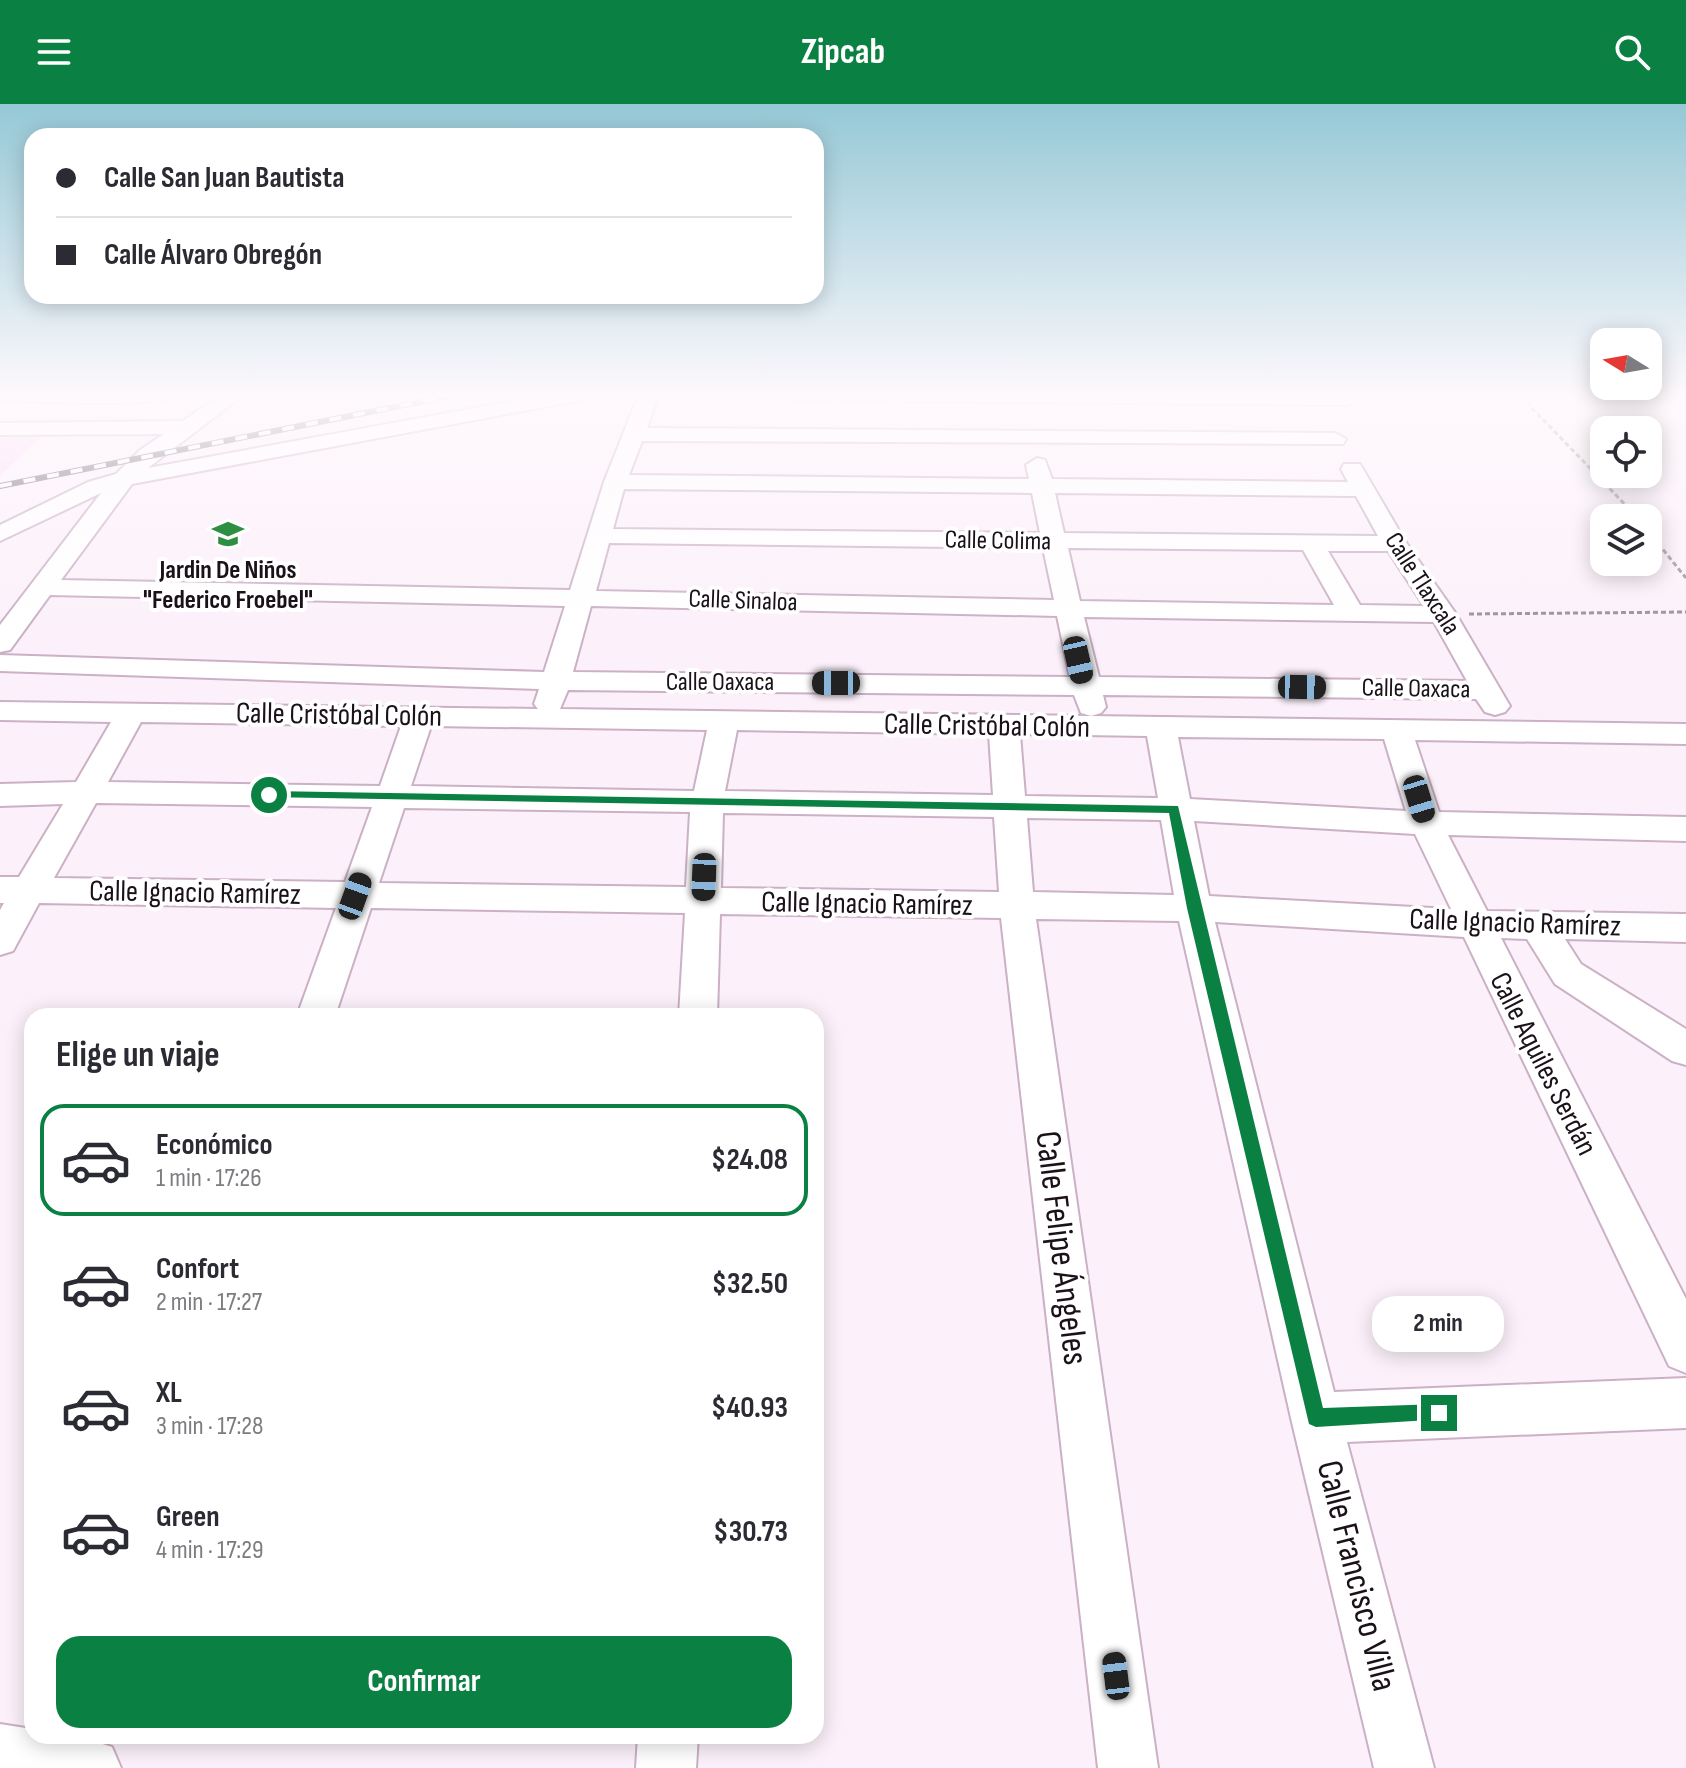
<!DOCTYPE html>
<html lang="es">
<head>
<meta charset="utf-8">
<style>
  :root { --surface:#fff; --page:#f2f2f3; --text:#2b2b33; --muted:#7c7c81; --line:#e1e1e2; --accent:#0b8043 }
  body { margin:0; font-family:"Sofia Sans Condensed",sans-serif; background:var(--page); color:var(--text); height:100vh; display:flex; flex-direction:column; font-size:30px; white-space:nowrap }
  * { box-sizing:border-box; margin:0 }
  p { font-size:26px; color:var(--muted) }
  .icon { flex:none; width:44px; height:44px; fill:none; stroke:currentColor; stroke-width:2; stroke-linecap:round; stroke-linejoin:round }
  .map { position:relative; flex:1; overflow:hidden }
  .details { position:absolute; left:24px; top:904px; width:800px; height:736px; display:flex; flex-direction:column; background:var(--surface); border-radius:24px; box-shadow:0 4px 20px #0003 }
  .details>* { flex:none }
  .guide { position:absolute; left:24px; top:24px; width:800px; height:176px; border-radius:24px; box-shadow:0 4px 20px #0003; display:grid; align-content:center; height:176px; padding:0 32px; background:var(--surface) }
  .needle { width:52px; rotate:281deg }
  .fabs { position:absolute; left:1590px; top:224px; display:grid; gap:16px }
  .fabs a { display:grid; place-items:center; width:72px; height:72px; border-radius:16px; background:var(--surface); box-shadow:0 4px 20px #0003; font-size:40px }
  .end { position:absolute; width:36px; height:36px; margin:-18px; border:10px solid #0b8043; background:#fff; box-shadow:0 0 0 4px #fff }
  .from { border-radius:50% }
  .bubble { position:absolute; height:56px; border-radius:24px; background:var(--surface); box-shadow:0 4px 20px #0003; font-size:26px; font-weight:700; line-height:56px; text-align:center }
  .car { position:absolute; width:24px; height:48px; margin:-24px -12px; border-radius:10px; box-shadow:0 0 6px 2px #0007; background:linear-gradient(#222 24%,#8ab4d8 0 40%,#222 0 76%,#8ab4d8 0 86%,#222 0) }
  .guide b { display:flex; align-items:center; gap:28px; height:76px; font-size:30px }
  .guide b+b { border-top:2px solid var(--line) }
  .guide i { width:20px; height:20px; background:var(--text) }
  ul { padding:0; list-style:none }
  li { display:flex; align-items:center; gap:24px; height:112px; margin:0 16px 12px; padding:0 16px; border:4px solid transparent; border-radius:24px }
  li div { flex:1 }
  li b { display:block; font-size:30px }
  li em { font-style:normal; font-weight:700 }
  li.active { border-color:var(--accent) }
  li>.icon { width:72px; height:72px; stroke-width:1.5 }
  h2 { padding:0 32px; font-size:36px; line-height:96px }
  .cta { display:flex; gap:16px; margin-top:auto; padding:16px 32px }
  .cta a { flex:1; height:92px; border-radius:24px; background:var(--accent); color:#fff; font-size:32px; font-weight:700; line-height:92px; text-align:center }
  header { display:flex; justify-content:space-between; align-items:center; height:104px; padding:0 32px; background:var(--accent); color:#fff; font-size:36px; font-weight:700 }
  .map>svg:first-child { display:block }
</style>
</head>
<body>
<header><svg class="icon" aria-label="menu" viewBox="0 0 24 24"><path d="M4 6h16M4 12h16M4 18h16"/></svg>Zipcab<svg class="icon" aria-label="search" viewBox="0 0 24 24"><circle cx="10" cy="10" r="6"/><path d="M15 15l6 6"/></svg></header>
<div class="map">
<svg width="1686" height="1664" viewBox="0 0 1686 1664">
  <rect width="100%" height="100%" fill="#fcf1fa"/>
  <polygon fill="#fcdbf6" points="0,333 41,333 0,372"/>
  <g fill="none" stroke-linecap="round" stroke-linejoin="round">
    <defs>
      <g id="minor">
        <path d="M0,290h183c-14,15 -155,7 -183,6z"/>
        <path d="M222,290h23l-97,74 403,-74h41l-10,6 -450,84 -71,96 509,10 34,-108 35,-88h20l-12,34 688,5 11,6 -3,5 -701,-3 -13,34 400,4 -3,-14 11,-7 8,2 7,19 296,3 -7,-13 3,-5h16l47,80 49,70 54,92 -5,6 -10,3 -10,-3 -9,-13 -373,-4 3,12 -5,6 -10,3 -10,-3 -7,-18 -506,-5 -8,19 1126,15v20l-271,-4 24,72 247,5v24l-238,-6 39,76 199,3v28l-121,-3 16,25 105,65v36l-14,-4 -117,-77 -28,-45 -26,-1 185,361v74l-17,-7 -205,-429 -249,-15 119,470 352,-14v50l-339,14 87,326h-60l-83,-350 -112,-497 -143,-2 122,849h-60l-97,-850 -281,-4 -3,102h-38l6,-103 -314,-5 -36,108h-38l39,-108 -297,-5 -26,48 -13,4v-45l4,-7h-4v-26h19l44,-73 -63,2v-22l76,-2 35,-60 -111,-2v-18l538,7 -4,-5 5,-15 -539,-18v-16l544,17 21,-66 -515,-11 -40,55 -10,2v-27l101,-132 -101,48v-16l88,-43 28,-8 24,-24 24,-16 -164,1v-12l183,-2zM624,385l408,4 8,40 -427,-4zM1055,389l301,3 22,40 -314,-3zM609,439l434,5 11,52 -458,-9zM1068,444l235,2 31,55 -254,-4zM1328,447h60l36,55 -64,-1zM591,502l466,10 13,61 -497,-5zM1084,513l350,5 33,59 -368,-4zM141,618l260,4 -21,60 -272,-4zM431,622l276,4 -13,61 -283,-5zM737,626l252,4 4,61 -268,-4zM1020,630l127,2 11,62 -133,-2zM1178,633l206,2 22,72 -216,-12zM96,699l276,4 -27,75 -291,-4zM404,704l286,4 -4,75 -307,-4zM723,709l271,4 5,75 -278,-4zM1027,714l134,2 13,75 -141,-3zM1194,717l221,13 36,75 -242,-13z"/>
        <polygon points="781,290 1350,290 1357,295 1347,301 791,296"/>
        <polygon points="0,1620 32,1625 32,1632 78,1632 112,1643 121,1664 0,1664"/>
        <polygon points="638,1632 698,1632 696,1664 636,1664"/>
      </g>
    </defs>
    <use href="#minor" stroke="#cbb0c6" stroke-width="4"/>
    <g stroke="#9c929a" stroke-width="3" stroke-dasharray="5 3" stroke-linecap="butt">
      <polyline points="1524,290 1531,303 1638,414"/>
      <polyline points="1648,427 1686,474"/>
      <polyline points="1469,510 1686,508"/>
    </g>
    <use href="#minor" fill="#fff" fill-rule="evenodd"/>
    <defs>
      <polyline id="rail" points="0,382 459,290"/>
    </defs>
    <use href="#rail" stroke="#6c626a" stroke-width="6"/>
    <use href="#rail" stroke="#fff" stroke-width="4" stroke-dasharray="12" stroke-linecap="butt"/>
  </g>
  <linearGradient id="sky" x2="0" y2="1"><stop stop-color="#95c8d6"/><stop offset="0.56" stop-color="#fef9fd"/><stop offset="1" stop-color="#fef9fd" stop-opacity="0"/></linearGradient>
  <rect width="1686" height="522" fill="url(#sky)"/>
  <polygon fill="#0b8043" points="269,687 1178,702 1323,1304 1439,1300 1446,1302 1448,1309 1446,1315 1316,1323 1309,1320 1187,804 1169,709 265,693 263,691"/>
  <defs>
    <symbol id="school-bare" viewBox="-9 -9 18 18"><path d="M0-5L7-2L0 1L-7-2ZM-4 1L0 2.5L4 1V4Q0 6-4 4Z" fill="#2e8e41" stroke="#fff" stroke-width="2.5" paint-order="stroke"/></symbol>
  </defs>
  <g fill-rule="evenodd">
    <use href="#school-bare" x="206" y="408" width="44" height="44"/>
  </g>
  <g text-anchor="middle" dominant-baseline="central" stroke-width="8" stroke-linejoin="round" paint-order="stroke">
    <g font-size="26" fill="#1a1119" stroke="#fff">
      <text transform="translate(998 437) rotate(1)">Calle Colima</text>
      <text transform="translate(1422 480) rotate(57)">Calle Tlaxcala</text>
      <text transform="translate(743 497) rotate(2)">Calle Sinaloa</text>
      <text x="720" y="578">Calle Oaxaca</text>
      <text transform="translate(1416 585) rotate(1)">Calle Oaxaca</text>
    </g>
    <g font-size="26" font-weight="bold" fill="#1a1119" stroke="#fff">
      <text x="228" y="466">Jardin De Niños<tspan x="228" dy="30">"Federico Froebel"</tspan></text>
    </g>
    <g font-size="30" fill="#1a1119" stroke="#fff">
      <text transform="translate(339 611) rotate(1)">Calle Cristóbal Colón</text>
      <text transform="translate(987 622) rotate(1)">Calle Cristóbal Colón</text>
      <text transform="translate(195 789) rotate(1)">Calle Ignacio Ramírez</text>
      <text transform="translate(867 800) rotate(1)">Calle Ignacio Ramírez</text>
      <text transform="translate(1515 819) rotate(2)">Calle Ignacio Ramírez</text>
      <text transform="translate(1543 960) rotate(63)">Calle Aquiles Serdán</text>
    </g>
    <g font-size="36" fill="#1a1119" stroke="#fff">
      <text transform="translate(1061 1144) rotate(83)">Calle Felipe Ángeles</text>
      <text transform="translate(1356 1472) rotate(76)">Calle Francisco Villa</text>
    </g>
  </g>
</svg>
<div class="fabs">
<a><svg class="needle" viewBox="-14 -14 28 28"><path d="M0-13l5 13h-10z" fill="#e53935"/><path d="M0 13l5-13h-10z" fill="#7c7c81"/></svg></a>
<a><svg class="icon" aria-label="locate" viewBox="0 0 24 24"><circle cx="12" cy="12" r="6"/><path d="M12 2v4M12 18v4M2 12h4M18 12h4"/></svg></a>
<a><svg class="icon" aria-label="layers" viewBox="0 0 24 24"><path d="M12 4l9 5-9 5-9-5zM3 14l9 5 9-5"/></svg></a>
</div>
<i class="end from" style="left:269px;top:691px"></i>
<i class="end" style="left:1439px;top:1309px"></i>
<div class="bubble" style="left:1372px;top:1192px;width:132px">2 min</div>
<i class="car" style="left:1078px;top:556px;rotate:167deg"></i>
<i class="car" style="left:836px;top:579px;rotate:270deg"></i>
<i class="car" style="left:1302px;top:583px;rotate:91deg"></i>
<i class="car" style="left:1419px;top:695px;rotate:163deg"></i>
<i class="car" style="left:704px;top:773px;rotate:182deg"></i>
<i class="car" style="left:355px;top:792px;rotate:20deg"></i>
<i class="car" style="left:1116px;top:1572px;rotate:353deg"></i>
<div class="guide">
<b><i class="from"></i>Calle San Juan Bautista</b>
<b><i></i>Calle Álvaro Obregón</b>
</div>
<section class="details">
<h2>Elige un viaje</h2>
<ul>
<li class="active"><svg class="icon" aria-label="car" viewBox="0 0 24 24"><path d="M5 17H2v-5l4-1 3-4h7l3 4 3 1v5h-3M9 17h6M6 11h13"/><circle cx="7" cy="17" r="2"/><circle cx="17" cy="17" r="2"/></svg><div><b>Económico</b><p>1 min · 17:26</p></div><em>$24.08</em></li>
<li><svg class="icon" aria-label="car" viewBox="0 0 24 24"><path d="M5 17H2v-5l4-1 3-4h7l3 4 3 1v5h-3M9 17h6M6 11h13"/><circle cx="7" cy="17" r="2"/><circle cx="17" cy="17" r="2"/></svg><div><b>Confort</b><p>2 min · 17:27</p></div><em>$32.50</em></li>
<li><svg class="icon" aria-label="car" viewBox="0 0 24 24"><path d="M5 17H2v-5l4-1 3-4h7l3 4 3 1v5h-3M9 17h6M6 11h13"/><circle cx="7" cy="17" r="2"/><circle cx="17" cy="17" r="2"/></svg><div><b>XL</b><p>3 min · 17:28</p></div><em>$40.93</em></li>
<li><svg class="icon" aria-label="car" viewBox="0 0 24 24"><path d="M5 17H2v-5l4-1 3-4h7l3 4 3 1v5h-3M9 17h6M6 11h13"/><circle cx="7" cy="17" r="2"/><circle cx="17" cy="17" r="2"/></svg><div><b>Green</b><p>4 min · 17:29</p></div><em>$30.73</em></li>
</ul>
<div class="cta"><a>Confirmar</a></div>
</section>
</div>
</body>
</html>
